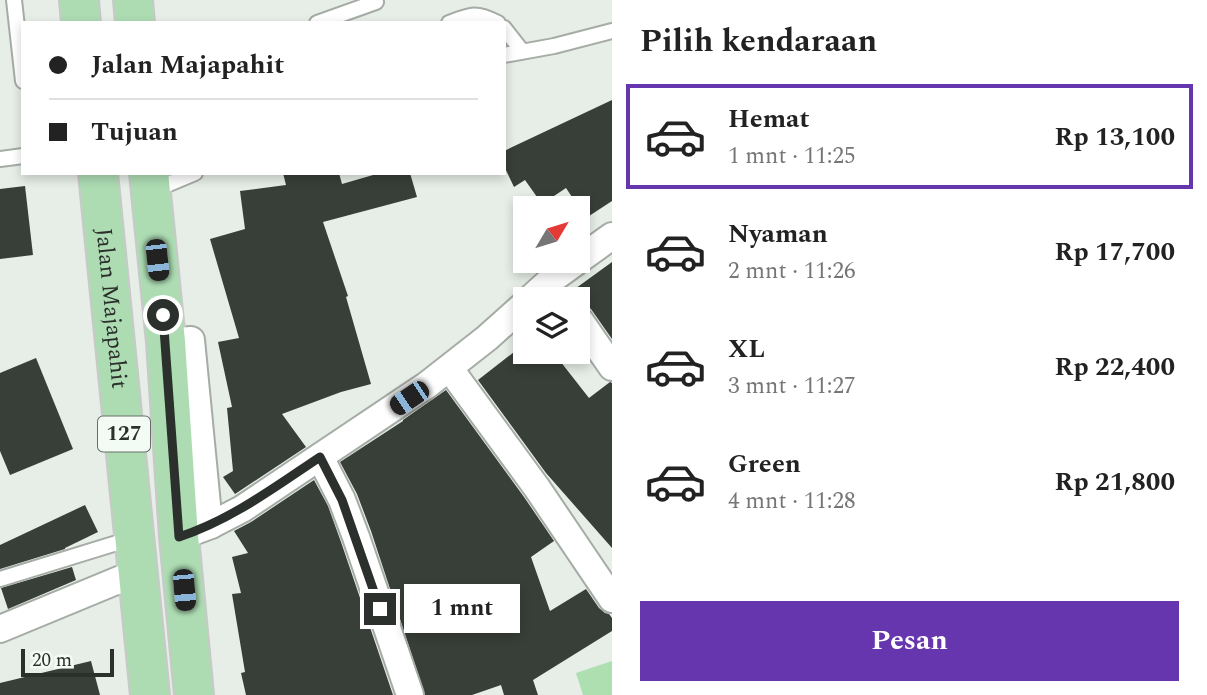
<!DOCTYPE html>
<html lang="id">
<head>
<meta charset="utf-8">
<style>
  :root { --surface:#fff; --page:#f6f6f6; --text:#222; --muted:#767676; --line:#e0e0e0; --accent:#6536ad }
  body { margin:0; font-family:Spectral,serif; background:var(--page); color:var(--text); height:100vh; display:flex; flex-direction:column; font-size:26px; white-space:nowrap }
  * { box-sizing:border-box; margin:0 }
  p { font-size:23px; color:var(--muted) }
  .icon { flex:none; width:38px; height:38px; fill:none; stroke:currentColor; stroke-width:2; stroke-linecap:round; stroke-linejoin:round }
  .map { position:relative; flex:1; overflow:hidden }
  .sheet { display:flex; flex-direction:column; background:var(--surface); width:595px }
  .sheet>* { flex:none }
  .hud { position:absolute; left:21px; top:21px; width:485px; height:154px; border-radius:0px; box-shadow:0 4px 10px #0003; display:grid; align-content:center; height:154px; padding:0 28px; background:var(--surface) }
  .needle { width:46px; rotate:52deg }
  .tools { position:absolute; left:513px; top:196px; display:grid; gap:14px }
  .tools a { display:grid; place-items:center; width:77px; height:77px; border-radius:0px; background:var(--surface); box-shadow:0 4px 10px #0003; font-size:35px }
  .scale { position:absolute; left:21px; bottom:18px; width:93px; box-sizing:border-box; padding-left:7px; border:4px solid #2c302d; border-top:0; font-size:19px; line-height:24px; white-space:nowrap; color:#2c302d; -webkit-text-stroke:5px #f3fcf4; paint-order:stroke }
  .end { position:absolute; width:32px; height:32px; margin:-16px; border:9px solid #2c302d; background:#fff; box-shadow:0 0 0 4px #fff }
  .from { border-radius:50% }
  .bubble { position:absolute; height:49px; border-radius:0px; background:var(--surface); box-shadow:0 4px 10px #0003; font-size:23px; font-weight:700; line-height:49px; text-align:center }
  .car { position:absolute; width:21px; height:42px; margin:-21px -10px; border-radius:9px; box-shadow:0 0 5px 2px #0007; background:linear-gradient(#222 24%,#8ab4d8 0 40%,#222 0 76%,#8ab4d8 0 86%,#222 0) }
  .hud b { display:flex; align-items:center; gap:24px; height:66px; font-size:26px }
  .hud b+b { border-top:2px solid var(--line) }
  .hud i { width:18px; height:18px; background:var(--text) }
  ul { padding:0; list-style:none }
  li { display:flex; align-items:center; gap:21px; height:105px; margin:0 14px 10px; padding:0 14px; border:4px solid transparent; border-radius:0px }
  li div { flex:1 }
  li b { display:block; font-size:26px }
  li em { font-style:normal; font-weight:700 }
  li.on { border-color:var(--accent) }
  li>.icon { width:63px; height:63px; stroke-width:1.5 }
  h2 { padding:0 28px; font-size:32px; line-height:84px }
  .primary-button { display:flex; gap:14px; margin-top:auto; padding:14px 28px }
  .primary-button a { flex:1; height:80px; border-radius:0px; background:var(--accent); color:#fff; font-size:28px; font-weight:700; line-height:80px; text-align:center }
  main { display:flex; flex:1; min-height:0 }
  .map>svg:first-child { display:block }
</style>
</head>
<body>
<main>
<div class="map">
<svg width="612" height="695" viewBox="0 0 612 695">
  <rect width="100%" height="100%" fill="#e6eee7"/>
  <polygon fill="#addfb1" points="612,661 612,695 583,695 576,673"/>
  <g fill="#383e38">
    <polygon points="612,100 612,201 586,218 566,188 542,204 525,180 514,187 504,166 504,151"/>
    <polygon points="283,173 339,173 342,184 380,173 410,173 417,197 323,222 348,296 346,297 371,384 341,392 282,414 306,447 235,494 223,477 233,471 227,408 232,407 218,342 239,338 210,239 245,229 240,191 286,185"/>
    <polygon points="25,186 33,255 0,259 0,189"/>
    <polygon points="612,262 612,339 591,309 585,304 581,303 572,291"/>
    <polygon points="514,352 553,352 589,398 610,382 612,383 612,548 546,473 478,380"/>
    <polygon points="36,358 73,449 10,475 0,451 0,373"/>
    <polygon points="446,390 524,497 554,541 531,557 550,611 586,589 599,608 605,613 609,614 612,618 612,631 533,680 538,695 504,695 501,685 472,695 425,695 371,531 357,494 340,462 403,421 403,420"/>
    <polygon points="314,480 328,506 341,542 393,695 246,695 241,673 245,672 232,594 241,593 232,557 248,553 234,531 251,522"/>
    <polygon points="85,505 98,532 65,548 65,549 0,569 0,545"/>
    <polygon points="72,567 76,580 8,609 1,588"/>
    <polygon points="91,661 100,695 0,695 0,683"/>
  </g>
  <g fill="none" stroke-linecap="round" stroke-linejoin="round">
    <defs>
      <g id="lane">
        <polyline points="14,0 23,81"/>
        <polyline points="317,23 376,2"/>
        <path d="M449,23c23,-9 27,-11 49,0"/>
        <polyline points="504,28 522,51"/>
        <polyline points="504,55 554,46 612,31"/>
        <polyline points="0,159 23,156"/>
        <polyline points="152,191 195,173"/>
        <polyline points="0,579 133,538"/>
      </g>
      <g id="street">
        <polyline points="530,299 551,280 612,236"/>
        <polyline points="578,318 612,367"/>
        <polyline points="166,342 191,340 208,515 211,525"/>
        <polyline points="450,369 537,488 612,599"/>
        <polyline points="320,457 342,500 356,537 410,695"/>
        <polyline points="179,537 211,525 242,509 427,385 487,338 525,304"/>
        <polyline points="0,629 138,572"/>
      </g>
      <g id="primary">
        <polyline points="79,0 81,23"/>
        <polyline points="133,0 135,23"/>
        <path id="s1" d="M98,173l52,522"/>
        <polyline points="149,173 166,342 179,537 194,695"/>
      </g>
    </defs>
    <use href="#lane" stroke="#a5aca5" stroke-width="18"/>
    <use href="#street" stroke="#a5aca5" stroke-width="30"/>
    <use href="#primary" stroke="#c8c9c8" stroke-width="42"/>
    <use href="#lane" stroke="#fff" stroke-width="14"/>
    <use href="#street" stroke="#fff" stroke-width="26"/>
    <use href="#primary" stroke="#addcb3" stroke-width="38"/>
  </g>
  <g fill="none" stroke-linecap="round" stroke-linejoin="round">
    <path stroke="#2c302d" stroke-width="9" d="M163,315l16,222c52,-17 96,-50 141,-80l22,43 38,109"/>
  </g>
  <g text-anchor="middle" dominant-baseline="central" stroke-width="7" stroke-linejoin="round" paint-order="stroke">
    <rect fill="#f3fcf4" stroke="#686d69" stroke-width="2" x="98" y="416.5" width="52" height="35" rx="5"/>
    <g font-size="21" font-weight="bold" fill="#2c302d">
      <text x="124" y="434">127</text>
    </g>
    <g font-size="23" fill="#2c302d" stroke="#f3fcf4">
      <text stroke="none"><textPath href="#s1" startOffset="136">Jalan Majapahit</textPath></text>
    </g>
  </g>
</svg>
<div class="tools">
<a><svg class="needle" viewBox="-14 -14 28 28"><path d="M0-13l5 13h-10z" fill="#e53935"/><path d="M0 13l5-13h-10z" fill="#767676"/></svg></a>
<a><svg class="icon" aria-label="layers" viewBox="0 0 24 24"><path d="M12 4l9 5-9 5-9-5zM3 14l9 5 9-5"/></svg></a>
</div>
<div class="scale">20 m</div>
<i class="end from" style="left:163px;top:315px"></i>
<i class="end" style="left:380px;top:609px"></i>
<div class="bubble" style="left:404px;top:584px;width:116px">1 mnt</div>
<i class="car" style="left:157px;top:260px;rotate:174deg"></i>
<i class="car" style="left:409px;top:398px;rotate:236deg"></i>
<i class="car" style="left:184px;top:590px;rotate:175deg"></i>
<div class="hud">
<b><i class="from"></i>Jalan Majapahit</b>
<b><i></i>Tujuan</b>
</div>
</div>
<section class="sheet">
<h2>Pilih kendaraan</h2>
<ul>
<li class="on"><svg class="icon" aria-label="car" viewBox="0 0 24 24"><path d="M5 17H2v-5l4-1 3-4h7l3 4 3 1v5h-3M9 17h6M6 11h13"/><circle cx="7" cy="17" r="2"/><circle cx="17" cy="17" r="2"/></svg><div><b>Hemat</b><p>1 mnt · 11:25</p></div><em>Rp 13,100</em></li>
<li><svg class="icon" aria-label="car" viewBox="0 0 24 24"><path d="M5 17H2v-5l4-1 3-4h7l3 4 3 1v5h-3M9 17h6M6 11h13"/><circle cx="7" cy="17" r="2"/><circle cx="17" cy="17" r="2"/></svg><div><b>Nyaman</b><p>2 mnt · 11:26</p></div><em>Rp 17,700</em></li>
<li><svg class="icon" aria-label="car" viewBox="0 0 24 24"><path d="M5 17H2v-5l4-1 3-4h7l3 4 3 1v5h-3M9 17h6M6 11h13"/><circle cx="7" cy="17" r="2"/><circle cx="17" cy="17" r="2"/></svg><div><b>XL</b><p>3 mnt · 11:27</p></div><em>Rp 22,400</em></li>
<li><svg class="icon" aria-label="car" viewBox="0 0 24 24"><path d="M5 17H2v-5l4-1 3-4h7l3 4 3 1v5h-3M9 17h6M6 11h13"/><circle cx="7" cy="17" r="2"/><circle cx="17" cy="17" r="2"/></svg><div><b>Green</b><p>4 mnt · 11:28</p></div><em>Rp 21,800</em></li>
</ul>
<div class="primary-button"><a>Pesan</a></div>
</section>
</main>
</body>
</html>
